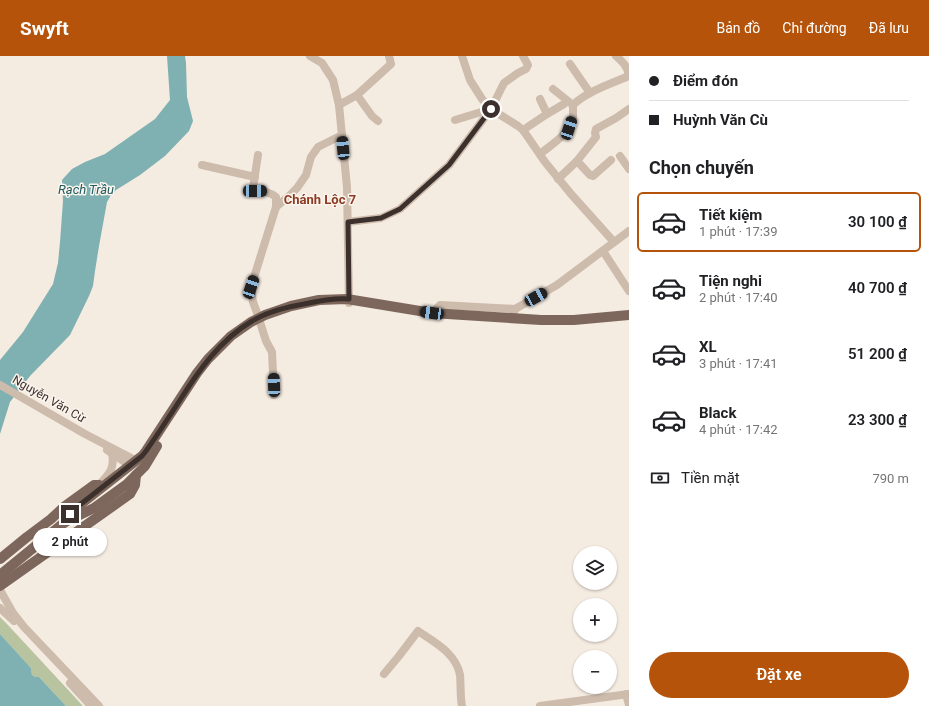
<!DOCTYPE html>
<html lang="vi">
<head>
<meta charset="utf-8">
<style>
  :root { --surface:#fff; --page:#f2f2f2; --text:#202124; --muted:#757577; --line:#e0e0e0; --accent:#b45309 }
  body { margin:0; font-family:Roboto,sans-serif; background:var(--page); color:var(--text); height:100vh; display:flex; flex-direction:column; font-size:15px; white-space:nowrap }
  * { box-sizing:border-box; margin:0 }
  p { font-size:13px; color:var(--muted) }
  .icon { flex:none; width:22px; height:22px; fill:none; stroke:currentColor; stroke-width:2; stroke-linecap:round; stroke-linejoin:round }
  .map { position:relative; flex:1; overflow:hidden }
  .panel { display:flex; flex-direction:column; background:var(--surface); width:300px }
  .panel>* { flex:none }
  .top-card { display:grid; align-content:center; height:88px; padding:0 20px; background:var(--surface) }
  .controls { position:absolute; left:573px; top:490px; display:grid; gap:8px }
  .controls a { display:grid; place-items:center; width:44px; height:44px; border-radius:50%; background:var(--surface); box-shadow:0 1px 3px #0004; font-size:20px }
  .end { position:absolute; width:18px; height:18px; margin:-9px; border:5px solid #3b302b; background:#fff; box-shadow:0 0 0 2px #fff }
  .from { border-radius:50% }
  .bubble { position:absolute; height:28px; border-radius:14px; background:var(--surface); box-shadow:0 1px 3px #0004; font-size:13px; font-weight:600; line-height:28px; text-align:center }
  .car { position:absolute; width:12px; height:24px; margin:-12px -6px; border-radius:5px; box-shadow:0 0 3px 1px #0007; background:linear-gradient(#222 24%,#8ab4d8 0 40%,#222 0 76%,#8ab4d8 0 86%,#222 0) }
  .top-card b { display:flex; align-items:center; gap:14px; height:38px; font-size:15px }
  .top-card b+b { border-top:1px solid var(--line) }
  .top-card i { width:10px; height:10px; background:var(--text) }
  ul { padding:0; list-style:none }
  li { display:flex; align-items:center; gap:12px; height:60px; margin:0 8px 6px; padding:0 12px; border:2px solid transparent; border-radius:6px }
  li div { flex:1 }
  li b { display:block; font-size:15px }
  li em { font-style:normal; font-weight:600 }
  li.current { border-color:var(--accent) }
  li>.icon { width:36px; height:36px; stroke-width:1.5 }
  h2 { padding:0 20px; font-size:18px; line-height:48px }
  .pay { display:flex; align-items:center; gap:10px; height:44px; padding:0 20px; font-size:15px }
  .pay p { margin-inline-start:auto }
  .primary-button { display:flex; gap:8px; margin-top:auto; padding:8px 20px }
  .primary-button a { flex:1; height:46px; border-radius:24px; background:var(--accent); color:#fff; font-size:16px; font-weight:600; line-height:46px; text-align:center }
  header { display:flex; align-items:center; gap:24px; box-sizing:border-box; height:56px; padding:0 20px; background:var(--accent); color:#fff }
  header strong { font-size:19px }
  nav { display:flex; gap:22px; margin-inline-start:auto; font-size:14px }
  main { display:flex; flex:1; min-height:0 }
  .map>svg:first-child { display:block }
</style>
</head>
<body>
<header>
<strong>Swyft</strong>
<nav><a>Bản đồ</a><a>Chỉ đường</a><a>Đã lưu</a></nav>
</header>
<main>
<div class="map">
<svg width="629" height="650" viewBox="0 0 629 650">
  <rect width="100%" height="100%" fill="#f4ebe1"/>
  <polygon fill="#b8c4a0" points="0,561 7,568 83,650 66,650 39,621 35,621 32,619 31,612 0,578"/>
  <g fill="#7fb0b2">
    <polygon points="167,0 185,0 186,7 187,41 193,65 189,75 165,100 140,119 116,134 111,139 107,146 99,190 95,215 93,230 89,240 70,279 30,320 10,346 0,378 0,304 23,276 53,228 58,207 60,186 63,145 62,124 72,113 85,106 105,98 155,63 170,44"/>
    <polygon points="0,578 31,612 32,619 35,621 39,621 66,650 0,650"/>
  </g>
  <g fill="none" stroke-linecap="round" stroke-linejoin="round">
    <g stroke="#cdbbac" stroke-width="8">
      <polyline points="310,0 322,7 333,24 339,49 347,131 349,247"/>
      <polyline points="462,0 470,24 482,43 491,53 518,70 523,74 545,106 571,138 614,186"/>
      <path d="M616,0c7,6 11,10 13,19"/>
      <polyline points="570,8 590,37"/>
      <polyline points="553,33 573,49"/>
      <polyline points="357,39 372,60 378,65"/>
      <polyline points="339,49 357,39 391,8 389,0"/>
      <polyline points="547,58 564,48"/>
      <polyline points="455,64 491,53 504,27 518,17 526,13 528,9 523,0"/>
      <polyline points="523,74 547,58 540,43"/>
      <path d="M540,98c12,-10 30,-20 33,-36 0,-4 0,-9 0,-13 13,-13 39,-22 56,-29"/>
      <path d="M258,99l-5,33 2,3c8,0 15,1 21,6v10"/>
      <polyline points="620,100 629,113"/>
      <polyline points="577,105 590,119 593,120 611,104"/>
      <polyline points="202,109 255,121"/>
      <polyline points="558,123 577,105 596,81 595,77 596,73 616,62 629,53"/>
      <polyline points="348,166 381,162 400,153 449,109 491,53"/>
      <polyline points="603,195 629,235"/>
      <polyline points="432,257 440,249 515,253"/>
      <polyline points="259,262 253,246 251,231 276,151 289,140 297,132 306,119 311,101 318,91 342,79"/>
      <polyline points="512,262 515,253 557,229 629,175"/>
      <polyline points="260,266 266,285 272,296 274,339"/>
      <polyline points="0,329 85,378 137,405"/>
      <polyline points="107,394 126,407 129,411"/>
      <path d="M99,429c10,-11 16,-16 13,-32"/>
      <polyline points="0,534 13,557 24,571 99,650"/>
      <polyline points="0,552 14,565"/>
      <path d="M384,618l15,-18 19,-25c16,11 38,22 42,44 1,10 0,21 2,31"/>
      <polyline points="70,627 91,650"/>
      <polyline points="626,638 629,649"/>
      <polyline points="540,650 629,638"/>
    </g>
    <g stroke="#7d675c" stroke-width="10">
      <polyline points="65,466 70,458 77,451 142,400 146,395 197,317 208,303 231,280 251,266 265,259 291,250 319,244 347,243 432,257 541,264 574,264 629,259"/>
      <polyline points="65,466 94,452 127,428 145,410 157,390"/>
      <polyline points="0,503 27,481 51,463 65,450 94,429 99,429"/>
      <polyline points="0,530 130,438 135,429 136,419"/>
    </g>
    <polyline stroke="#7d675c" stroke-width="10" points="0,519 65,466"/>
  </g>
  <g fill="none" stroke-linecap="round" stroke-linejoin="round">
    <path stroke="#3b302b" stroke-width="5" d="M70,458l7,-7 65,-51 4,-5c12,-17 23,-34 34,-51 19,-30 40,-60 72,-79 15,-9 34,-14 52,-17 14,-3 30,-6 45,-5l-1,-77 33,-4 19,-9 49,-44 42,-56"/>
  </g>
  <g text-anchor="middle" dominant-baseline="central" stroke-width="3" stroke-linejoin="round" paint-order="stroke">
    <g font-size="12" fill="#3b302b" stroke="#fbf5ee">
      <text transform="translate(49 343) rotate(30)">Nguyễn Văn Cừ</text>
    </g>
    <g font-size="13" font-style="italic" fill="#1f5a5e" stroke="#fbf5ee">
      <text x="86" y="133">Rạch Trầu</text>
    </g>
    <g font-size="13" font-weight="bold" fill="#8c3b22" stroke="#fbf5ee">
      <text x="320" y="143">Chánh Lộc 7</text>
    </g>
  </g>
</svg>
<div class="controls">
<a><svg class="icon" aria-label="layers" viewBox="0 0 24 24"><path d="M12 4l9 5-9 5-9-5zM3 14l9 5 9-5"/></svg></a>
<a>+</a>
<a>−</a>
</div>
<i class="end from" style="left:491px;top:53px"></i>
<i class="end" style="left:70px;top:458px"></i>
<div class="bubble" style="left:33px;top:472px;width:74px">2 phút</div>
<i class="car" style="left:569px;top:72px;rotate:18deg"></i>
<i class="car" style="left:343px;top:92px;rotate:355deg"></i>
<i class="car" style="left:255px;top:135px;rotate:90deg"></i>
<i class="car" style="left:251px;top:231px;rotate:18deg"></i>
<i class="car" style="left:536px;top:241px;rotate:61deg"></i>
<i class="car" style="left:432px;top:257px;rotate:278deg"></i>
<i class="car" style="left:274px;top:329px;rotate:358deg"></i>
</div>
<section class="panel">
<div class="top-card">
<b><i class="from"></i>Điểm đón</b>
<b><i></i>Huỳnh Văn Cù</b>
</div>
<h2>Chọn chuyến</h2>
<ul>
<li class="current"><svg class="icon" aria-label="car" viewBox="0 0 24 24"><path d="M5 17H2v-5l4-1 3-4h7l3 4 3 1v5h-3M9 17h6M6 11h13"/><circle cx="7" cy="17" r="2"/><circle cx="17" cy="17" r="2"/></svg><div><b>Tiết kiệm</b><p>1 phút · 17:39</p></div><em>30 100 ₫</em></li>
<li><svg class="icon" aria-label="car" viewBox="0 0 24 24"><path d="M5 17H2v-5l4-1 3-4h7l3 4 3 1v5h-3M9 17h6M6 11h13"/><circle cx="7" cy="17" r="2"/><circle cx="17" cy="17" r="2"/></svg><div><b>Tiện nghi</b><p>2 phút · 17:40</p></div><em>40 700 ₫</em></li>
<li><svg class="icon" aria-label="car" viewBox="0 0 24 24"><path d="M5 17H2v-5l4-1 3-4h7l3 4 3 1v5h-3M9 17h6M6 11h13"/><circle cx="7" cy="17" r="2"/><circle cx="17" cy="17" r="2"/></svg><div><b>XL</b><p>3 phút · 17:41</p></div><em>51 200 ₫</em></li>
<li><svg class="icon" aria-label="car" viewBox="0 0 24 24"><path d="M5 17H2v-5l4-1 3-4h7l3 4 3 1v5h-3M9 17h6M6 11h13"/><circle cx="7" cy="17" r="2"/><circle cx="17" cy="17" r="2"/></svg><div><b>Black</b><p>4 phút · 17:42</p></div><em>23 300 ₫</em></li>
</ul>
<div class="pay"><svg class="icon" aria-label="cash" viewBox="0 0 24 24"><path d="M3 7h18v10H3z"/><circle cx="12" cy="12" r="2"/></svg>Tiền mặt<p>790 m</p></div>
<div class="primary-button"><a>Đặt xe</a></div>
</section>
</main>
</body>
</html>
